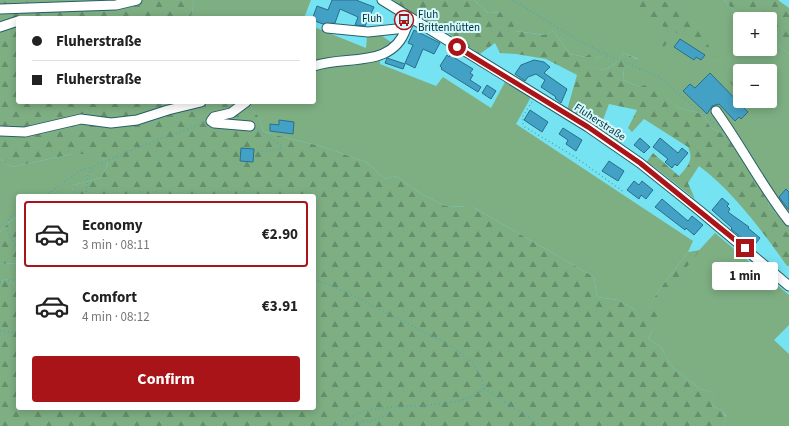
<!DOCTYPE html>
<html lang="en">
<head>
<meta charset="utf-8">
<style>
  :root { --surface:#fff; --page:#f2f2f2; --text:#222; --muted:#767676; --line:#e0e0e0; --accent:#a81417 }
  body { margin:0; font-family:"Source Sans 3",sans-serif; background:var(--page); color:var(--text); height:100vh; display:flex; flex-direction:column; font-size:15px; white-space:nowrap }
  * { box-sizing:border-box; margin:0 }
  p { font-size:13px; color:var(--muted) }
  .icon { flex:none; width:22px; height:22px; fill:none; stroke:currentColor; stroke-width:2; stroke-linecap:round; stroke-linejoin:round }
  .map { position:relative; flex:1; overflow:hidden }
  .details { position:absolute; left:16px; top:194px; width:300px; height:216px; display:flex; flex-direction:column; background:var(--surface); border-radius:4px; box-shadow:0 2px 10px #0003 }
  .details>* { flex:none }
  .banner { position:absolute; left:16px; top:16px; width:300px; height:88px; border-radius:4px; box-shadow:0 2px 10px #0003; display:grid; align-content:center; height:88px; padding:0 16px; background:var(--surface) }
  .buttons { position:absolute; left:733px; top:12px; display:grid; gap:8px }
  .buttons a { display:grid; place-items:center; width:44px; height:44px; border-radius:4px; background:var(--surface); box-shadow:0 2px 10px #0003; font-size:20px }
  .end { position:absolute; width:18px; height:18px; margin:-9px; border:5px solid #a81417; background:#fff; box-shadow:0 0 0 2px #fff }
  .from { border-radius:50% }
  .bubble { position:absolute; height:28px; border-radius:4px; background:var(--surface); box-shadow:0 2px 10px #0003; font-size:13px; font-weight:700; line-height:28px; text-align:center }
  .banner b { display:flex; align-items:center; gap:14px; height:38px; font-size:15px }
  .banner b+b { border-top:1px solid var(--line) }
  .banner i { width:10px; height:10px; background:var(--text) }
  ul { padding:7px 0 0; list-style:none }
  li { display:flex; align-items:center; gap:12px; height:66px; margin:0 8px 6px; padding:0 8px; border:2px solid transparent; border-radius:4px }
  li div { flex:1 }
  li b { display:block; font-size:15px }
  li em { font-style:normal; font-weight:700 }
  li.selected { border-color:var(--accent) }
  li>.icon { width:36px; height:36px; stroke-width:1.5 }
  .action { display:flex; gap:8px; margin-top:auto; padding:8px 16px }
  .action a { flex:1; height:46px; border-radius:4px; background:var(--accent); color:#fff; font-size:16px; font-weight:700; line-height:46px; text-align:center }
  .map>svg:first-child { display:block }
</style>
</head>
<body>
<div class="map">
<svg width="789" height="426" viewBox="0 0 789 426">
  <defs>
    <pattern id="forest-firs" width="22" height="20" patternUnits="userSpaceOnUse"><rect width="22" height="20" fill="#7eaf83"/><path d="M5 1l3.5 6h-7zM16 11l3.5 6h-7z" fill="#658f6c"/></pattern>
  </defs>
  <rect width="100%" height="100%" fill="#76e3f2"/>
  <g fill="#7eaf83" fill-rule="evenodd">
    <polygon points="194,0 311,0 304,18 191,18"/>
    <path d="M474,0h250l17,19 -1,30h30v-10l19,15v167l-20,-12 -1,-15 -37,-56 -21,-11 -6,-13 -26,-6 -27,-24 -12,3 -16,-7 1,-11 14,-10 -14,-6 -9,11 -11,6 -10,-2 3,-10 8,-3 -20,2 -15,-3 -17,-23 -8,4 -30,-4 -13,-19 -14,1zM740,71h30v30h-30z"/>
    <polygon points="314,27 366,48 367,37 381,35 392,43 379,52 380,64 436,86 443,77 491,108 505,82 531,97 516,124 693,241 688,252 659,290 647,311 636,310 618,300 597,297 594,277 473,207 445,206 420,193 396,176 385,179 366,162 324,147 264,132 258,116 247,102 314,102"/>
    <polygon points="72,154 99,154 108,164 101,178 74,185 70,196 18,196 18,217 10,221 0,232 0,159 12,167"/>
    <path d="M715,233l74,62v30l-15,15 15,14v72h-66l3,-10 -4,-6 -10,-4 3,-13 -15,-4 -27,-21 -13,-22 -12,-7c7,-12 8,-20 12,-32 12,-27 35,-53 55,-74z"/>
    <polygon points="18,263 18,285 6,279 0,282 0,264"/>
  </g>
  <g fill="url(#forest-firs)">
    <polygon points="0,0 194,0 191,18 18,18 18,102 186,102 189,106 225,102 247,102 258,116 264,132 324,147 366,162 385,179 396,176 420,193 445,206 473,207 594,277 597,297 618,300 636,310 647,310 659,290 688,252 700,250 675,282 660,308 656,324 648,339 660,346 673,368 700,389 716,393 712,406 722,410 726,417 723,426 0,426 0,282 6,279 18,285 18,408 314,408 314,196 70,196 74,185 101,178 108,164 99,154 72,154 12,167 0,159"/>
    <path d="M393,0h81l14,13 14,-1 10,6 3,13 29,4 9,-4 17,23 15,3 10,-6 11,4 -9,3 -2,10 9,2 11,-6 9,-11 15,7 -15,9 -1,11 16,7 12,-4 27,25 26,6 6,13 21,11 37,56 1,15 20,12v45h-2c-24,-34 -55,-76 -88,-100l-11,17 7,16 -42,-33 -8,-2 8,-11 26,23c9,-10 15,-16 9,-29l-44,-28 -12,13 -4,-4 9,-18 -28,-6 -6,16 19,23 -9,-2 -46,-31 10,-35 -31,-16 -30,-5 -16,-1 -5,-10 -15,11 -40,-26 -41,-21z"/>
    <polygon points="630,0 662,0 694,22 710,48 730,71 740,76 740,96 711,56 675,32 664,47 661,44 670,32"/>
    <polygon points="724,0 778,0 789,8 789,54 770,39 770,19 741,19"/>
    <polygon points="745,101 765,101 754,109"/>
    <polygon points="18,217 18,263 0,264 0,232 10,221"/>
  </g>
  <g fill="#44a1c6" stroke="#286f8a">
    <polygon points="332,0 356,0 374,7 365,26 355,25 358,17 340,9 335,23 323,24 315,21 316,19 313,17 317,6 328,10"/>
    <polygon points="414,30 440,43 434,54 423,49 415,68 405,63 413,45 408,43"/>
    <polygon points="680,39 705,55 701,60 696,57 694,60 674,47"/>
    <polygon points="447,55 449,57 450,55 473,69 470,73 473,75 470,80 481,87 478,92 441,69 442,68 440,66"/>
    <polygon points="387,58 405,64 403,69 385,63"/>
    <polygon points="534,60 544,62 550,67 544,73 567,89 561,103 555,98 556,97 541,87 545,80 536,74 528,77 525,81 515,74 521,65"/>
    <polygon points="710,73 748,112 741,119 739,117 735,121 719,104 712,106 707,114 683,91 690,84 695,88"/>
    <polygon points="487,85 496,91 491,99 482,93"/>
    <polygon points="530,110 548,122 542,132 524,120"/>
    <polygon points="279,120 294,122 293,134 270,131 270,124 279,125"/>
    <polygon points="563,128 582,140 576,151 566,144 568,140 559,134"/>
    <polygon points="640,138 650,147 644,153 634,145"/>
    <polygon points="660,138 678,153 682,148 688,153 677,166 675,164 672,168 665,162 668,159 653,147"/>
    <polygon points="241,148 254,149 253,162 240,161"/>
    <polygon points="609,161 624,171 618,181 602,171"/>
    <polygon points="634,181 639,185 642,181 653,190 646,199 641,195 639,199 627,190"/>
    <polygon points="786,189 789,192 789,210 779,197"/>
    <polygon points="722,198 729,204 727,206 730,209 728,212 749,227 748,228 760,238 753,247 731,229 732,228 712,210"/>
    <polygon points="662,199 688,221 692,216 703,225 694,235 686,228 685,230 655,207"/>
  </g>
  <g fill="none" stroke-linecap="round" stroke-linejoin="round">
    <defs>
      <g id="minor">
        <polyline points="382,0 588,127 640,163 700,211 789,286"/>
        <polyline points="0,9 116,5 137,0"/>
        <polyline points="0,27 18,21"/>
        <polyline points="327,28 368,32 406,28 409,23"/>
        <path d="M314,66c32,-11 79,3 92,-38"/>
        <polyline points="246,102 231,113 214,117 211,121 214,123 250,126"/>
        <path d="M716,111c26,36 46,76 73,110"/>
        <polyline points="0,131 25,132 81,119 111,123 137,120 168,110 201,102"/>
      </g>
    </defs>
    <use href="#minor" stroke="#266068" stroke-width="11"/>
    <g stroke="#52a7b3" stroke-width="1.5" stroke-dasharray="1 3" stroke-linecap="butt">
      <polyline points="513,0 574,38 601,52 659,77 715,124"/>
      <polyline points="532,102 523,116 523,125 525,127 575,157 624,192"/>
      <polyline points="257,129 282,146 281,149 258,152"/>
      <polyline points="45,196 80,171 94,166"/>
      <polyline points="86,196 88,174 96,165 147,144 204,123"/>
      <polyline points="18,212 11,216 6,224 8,232 18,249"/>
      <path d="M314,279l32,13 105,54 22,17 9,17 2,9c-32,24 -85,12 -122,23 -9,3 -19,10 -27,14"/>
      <polyline points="0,282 18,279"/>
      <polyline points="0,331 18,333"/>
      <polyline points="484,389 542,426"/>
      <path d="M359,426l-1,-2 5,-3c9,1 19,-4 26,-8v-4"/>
    </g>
    <use href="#minor" stroke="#fff" stroke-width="9"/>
  </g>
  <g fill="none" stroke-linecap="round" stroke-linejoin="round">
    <polyline stroke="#a81417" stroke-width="5" points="457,47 588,127 640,163 745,248"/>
  </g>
  <defs>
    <symbol id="bus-ring" viewBox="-11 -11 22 22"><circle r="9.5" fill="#d2f9ff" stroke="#a81417" stroke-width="1.5"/><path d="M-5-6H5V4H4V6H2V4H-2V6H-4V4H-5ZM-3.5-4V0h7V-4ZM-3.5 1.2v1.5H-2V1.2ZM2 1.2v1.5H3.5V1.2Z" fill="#a81417"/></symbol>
  </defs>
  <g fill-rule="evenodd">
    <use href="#bus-ring" x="393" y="9" width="22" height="22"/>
  </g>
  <g text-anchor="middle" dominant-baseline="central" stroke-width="4" stroke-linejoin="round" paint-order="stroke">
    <g font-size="11" fill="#062b30" stroke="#d2f9ff" text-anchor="start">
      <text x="418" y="14">Fluh<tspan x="418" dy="13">Brittenhütten</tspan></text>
    </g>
    <g font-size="11" fill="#062b30" stroke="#d2f9ff">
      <text x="372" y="18">Fluh</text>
      <text transform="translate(600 122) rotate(33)">Fluherstraße</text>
    </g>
  </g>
</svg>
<div class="buttons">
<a>+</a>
<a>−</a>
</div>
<i class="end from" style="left:457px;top:47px"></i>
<i class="end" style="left:745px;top:248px"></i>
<div class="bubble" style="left:712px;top:262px;width:66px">1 min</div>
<div class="banner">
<b><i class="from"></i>Fluherstraße</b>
<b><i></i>Fluherstraße</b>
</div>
<section class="details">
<ul>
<li class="selected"><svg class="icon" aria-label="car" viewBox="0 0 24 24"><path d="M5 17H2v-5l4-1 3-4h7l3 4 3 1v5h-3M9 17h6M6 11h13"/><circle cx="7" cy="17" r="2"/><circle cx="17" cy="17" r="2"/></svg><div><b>Economy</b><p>3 min · 08:11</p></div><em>€2.90</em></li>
<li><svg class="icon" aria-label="car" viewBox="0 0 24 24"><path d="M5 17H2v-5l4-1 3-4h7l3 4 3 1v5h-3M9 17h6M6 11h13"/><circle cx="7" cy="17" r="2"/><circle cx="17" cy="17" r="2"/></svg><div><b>Comfort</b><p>4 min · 08:12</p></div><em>€3.91</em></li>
</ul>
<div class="action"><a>Confirm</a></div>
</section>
</div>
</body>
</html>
